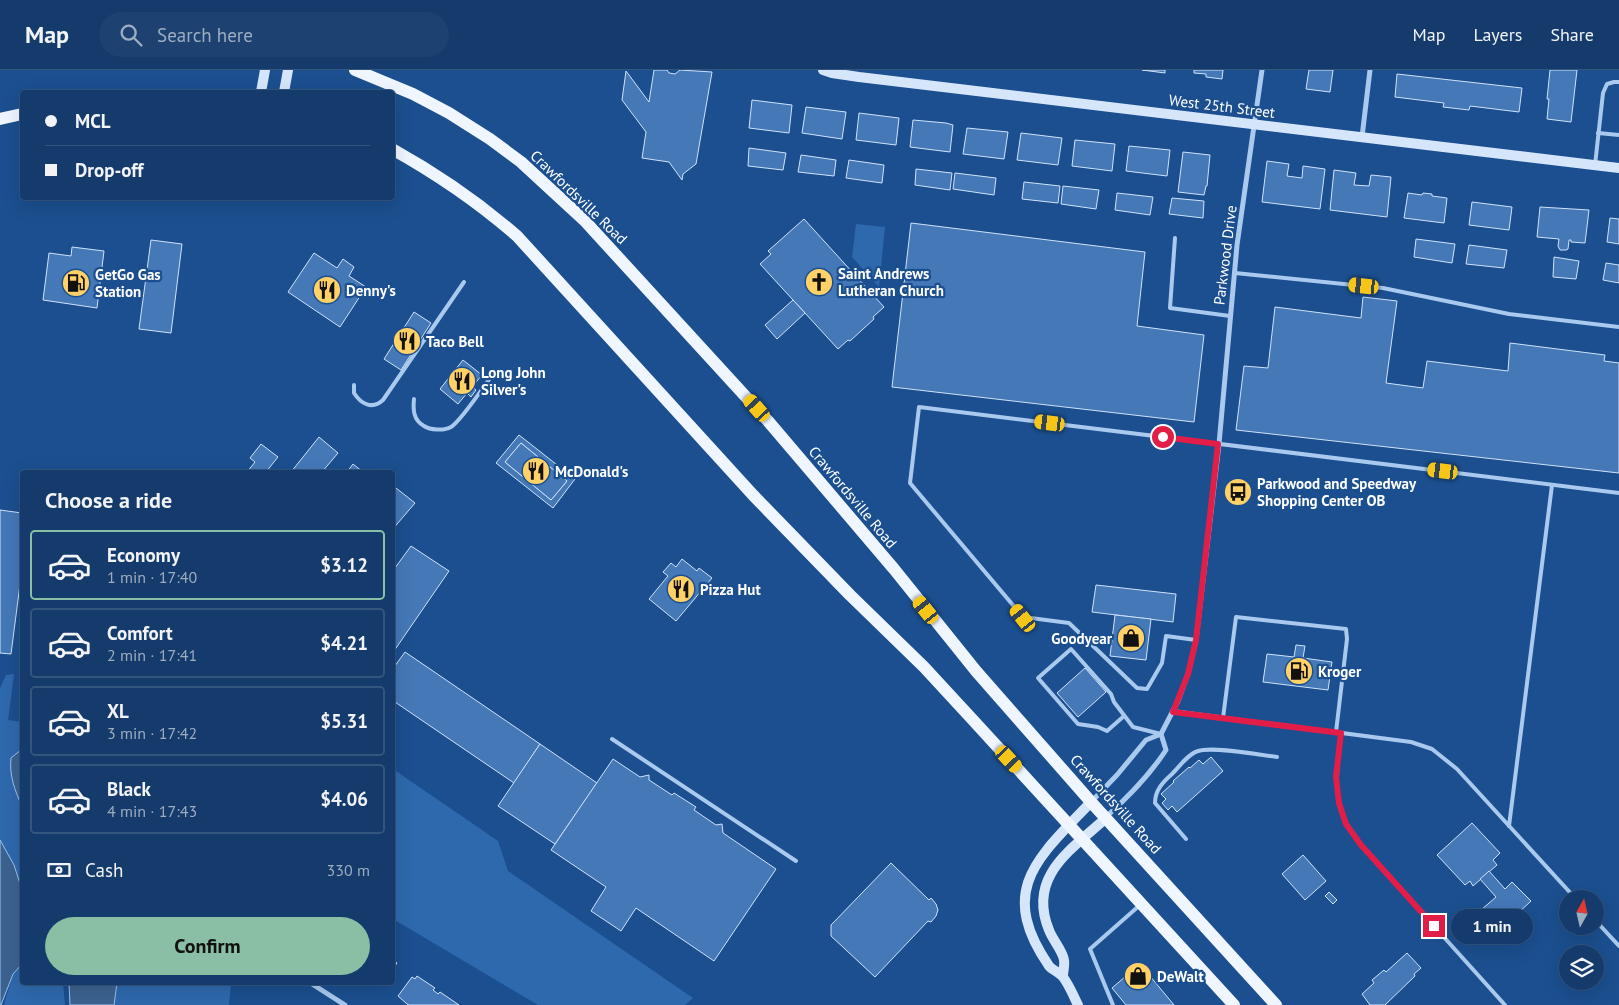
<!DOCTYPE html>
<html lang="en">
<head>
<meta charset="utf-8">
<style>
  :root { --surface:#143b6b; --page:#1d4271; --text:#f1f3f6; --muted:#9dadc1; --line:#33557e; --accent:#8abfa5 }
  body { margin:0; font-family:"PT Sans",sans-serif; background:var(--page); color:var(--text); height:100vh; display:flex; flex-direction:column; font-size:19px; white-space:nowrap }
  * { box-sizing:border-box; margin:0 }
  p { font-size:16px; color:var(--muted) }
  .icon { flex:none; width:28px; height:28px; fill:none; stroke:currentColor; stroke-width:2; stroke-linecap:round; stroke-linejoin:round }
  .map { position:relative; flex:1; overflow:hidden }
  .side { position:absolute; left:20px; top:400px; width:375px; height:515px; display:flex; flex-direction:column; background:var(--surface); border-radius:5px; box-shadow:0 5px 20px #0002,0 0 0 1px var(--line) }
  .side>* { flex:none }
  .banner { position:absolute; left:20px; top:20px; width:375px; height:110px; border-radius:5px; box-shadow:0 5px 20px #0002,0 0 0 1px var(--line); display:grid; align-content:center; height:110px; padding:0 25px; background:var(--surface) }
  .needle { width:32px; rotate:8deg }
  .buttons { position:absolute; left:1559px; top:820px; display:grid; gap:10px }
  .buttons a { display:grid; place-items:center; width:45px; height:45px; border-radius:50%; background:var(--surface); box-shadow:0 5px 20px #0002,0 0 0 1px var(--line); font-size:25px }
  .end { position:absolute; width:22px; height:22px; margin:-11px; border:6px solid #e11d48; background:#fff; box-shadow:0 0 0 2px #fff }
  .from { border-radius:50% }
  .bubble { position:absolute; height:35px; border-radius:18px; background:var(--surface); box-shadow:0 5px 20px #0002,0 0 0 1px var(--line); font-size:16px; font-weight:600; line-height:35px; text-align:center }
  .car { position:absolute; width:15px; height:30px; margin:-15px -8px; border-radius:6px; box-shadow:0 0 4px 1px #0007; background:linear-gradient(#f5c518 24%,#345 0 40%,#f5c518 0 76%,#345 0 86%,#f5c518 0) }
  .banner b { display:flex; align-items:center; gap:18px; height:48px; font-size:19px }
  .banner b+b { border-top:1px solid var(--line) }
  .banner i { width:12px; height:12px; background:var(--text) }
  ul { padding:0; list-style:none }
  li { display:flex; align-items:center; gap:15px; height:70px; margin:0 10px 8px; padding:0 15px; border:2px solid var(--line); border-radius:5px }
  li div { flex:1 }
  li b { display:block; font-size:19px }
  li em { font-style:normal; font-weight:600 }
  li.on { border-color:var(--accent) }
  li>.icon { width:45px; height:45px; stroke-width:1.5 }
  h2 { padding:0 25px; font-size:22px; line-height:60px }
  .pay { display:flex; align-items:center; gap:12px; height:55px; padding:0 25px; font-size:19px }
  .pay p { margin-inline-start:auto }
  .button { display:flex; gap:10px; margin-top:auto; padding:10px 25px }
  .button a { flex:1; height:58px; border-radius:30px; background:var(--accent); color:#111; font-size:20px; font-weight:600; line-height:58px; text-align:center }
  header { display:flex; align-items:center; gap:30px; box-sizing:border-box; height:70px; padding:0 25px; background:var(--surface); border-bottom:1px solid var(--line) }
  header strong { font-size:24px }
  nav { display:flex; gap:28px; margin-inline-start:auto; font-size:18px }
  .search { width:350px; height:45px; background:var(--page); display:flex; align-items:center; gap:12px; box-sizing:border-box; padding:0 18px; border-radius:28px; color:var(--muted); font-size:19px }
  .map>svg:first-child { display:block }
</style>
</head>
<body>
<header>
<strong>Map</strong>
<div class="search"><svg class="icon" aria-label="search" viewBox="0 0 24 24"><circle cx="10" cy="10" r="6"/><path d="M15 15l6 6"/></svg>Search here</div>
<nav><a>Map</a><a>Layers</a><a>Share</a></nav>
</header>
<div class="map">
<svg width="1619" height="935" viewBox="0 0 1619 935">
  <rect width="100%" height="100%" fill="#1b4f8f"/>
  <g fill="#2e69ad">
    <polygon points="856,154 885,157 879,217 852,187"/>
    <polygon points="14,604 8,650 22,652 22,679 20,680 14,717 22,737 22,821 0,776 0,618 6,605"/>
    <polygon points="393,699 498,771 508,801 693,928 685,935 538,935 393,849"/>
    <polygon points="22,888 22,912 63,913 65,935 4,935 13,904"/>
    <polygon points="117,913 231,913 229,935 114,935"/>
  </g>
  <g fill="#3c6290" stroke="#9cc4f0">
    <path d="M22,679v58c-7,-17 -13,-31 -11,-49z"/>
    <polygon points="0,770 14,795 22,820 22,894 13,904 1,935 0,935"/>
    <polygon points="69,913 117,913 114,935 70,935"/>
  </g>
  <g fill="#4478b7" stroke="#cfe3fa" fill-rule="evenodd">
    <polygon points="654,0 667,0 669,3 675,4 680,0 712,2 696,94 683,104 682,110 669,92 642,88 646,62 622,30 626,1 649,32"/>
    <polygon points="1142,0 1165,0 1165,3"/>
    <polygon points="1194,0 1223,0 1222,9 1206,7 1206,4 1194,3"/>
    <polygon points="1309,0 1333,0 1330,22 1306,19"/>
    <polygon points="1550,0 1577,0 1571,52 1547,49 1549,29 1547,29"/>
    <polygon points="1397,4 1522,18 1519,42 1470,36 1469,40 1443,37 1444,33 1395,27"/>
    <polygon points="752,30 792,35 789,63 749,58"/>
    <polygon points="806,37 846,42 842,69 802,63"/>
    <polygon points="859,43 899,48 896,75 856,70"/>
    <polygon points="913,50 946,53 953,55 950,82 910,77"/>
    <polygon points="967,58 1008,62 1004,89 963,84"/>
    <polygon points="1021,63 1062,68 1058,95 1017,90"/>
    <polygon points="1075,70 1115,74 1112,101 1072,96"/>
    <polygon points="1129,76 1170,80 1167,106 1126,101"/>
    <polygon points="749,78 786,83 783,100 748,96"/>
    <polygon points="1183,82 1210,85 1207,116 1206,116 1204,125 1178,122"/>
    <polygon points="801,85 836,90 834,106 798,102"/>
    <polygon points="849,90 884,95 882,113 846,108"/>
    <polygon points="1267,91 1289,94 1287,106 1302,108 1303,96 1325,99 1320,139 1262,132"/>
    <polygon points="916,99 952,103 950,120 915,115"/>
    <polygon points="1334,100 1356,103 1354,115 1369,116 1371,105 1391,107 1387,147 1330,140"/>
    <polygon points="955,103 996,108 994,125 953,119"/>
    <polygon points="1024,112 1060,116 1058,133 1022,129"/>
    <polygon points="1063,116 1099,120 1096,139 1061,134"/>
    <polygon points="1117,123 1153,127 1150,145 1115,140"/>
    <polygon points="1408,123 1422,125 1423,123 1432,124 1432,126 1447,128 1444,153 1404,148"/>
    <polygon points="1172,128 1204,131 1203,148 1169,144"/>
    <polygon points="1472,132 1512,137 1509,160 1469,155"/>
    <polygon points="1540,137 1589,140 1585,173 1571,172 1571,170 1569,170 1568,179 1566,180 1560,180 1558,176 1559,169 1537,167"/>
    <polygon points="1610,148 1619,149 1619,174 1607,172"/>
    <polygon points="804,149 884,237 873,247 874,249 850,271 848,270 838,279 760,194 771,184 768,181"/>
    <polygon points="911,153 1145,182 1137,256 1204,265 1194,352 892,317"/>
    <polygon points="1416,169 1455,174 1452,193 1414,187"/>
    <polygon points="151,170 182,174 171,263 139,259"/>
    <polygon points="1469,175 1507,180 1504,198 1466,194"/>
    <polygon points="72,177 104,181 97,238 43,230 49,183 71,186"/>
    <polygon points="314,183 337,198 343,189 354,197 349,206 366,217 340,257 288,222"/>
    <polygon points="1554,187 1579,191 1576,209 1553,207"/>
    <polygon points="1606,193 1619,195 1619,213 1603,210"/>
    <polygon points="1363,227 1397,231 1386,313 1423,318 1427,291 1508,301 1510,273 1605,285 1604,291 1619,293 1619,403 1236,360 1244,296 1268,298 1275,237 1361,248"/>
    <polygon points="793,230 805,243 777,269 765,255"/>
    <polygon points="414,242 431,253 401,300 384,289"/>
    <polygon points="463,290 482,305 472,317 476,320 471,327 467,323 458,334 440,319"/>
    <path d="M519,365l56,44 -22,29 -57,-45zM521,373l46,38 -16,19 -46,-38z"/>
    <polygon points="319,367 338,383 322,402 291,402"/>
    <polygon points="521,373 567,411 551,430 505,392"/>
    <polygon points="261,374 278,387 266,402 247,402 255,392 250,388"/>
    <polygon points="353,394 363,402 347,402"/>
    <polygon points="396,418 415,433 392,460 392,422"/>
    <polygon points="0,440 22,443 22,499 11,584 0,583"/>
    <polygon points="411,476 449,501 394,581 392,579 392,502"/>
    <polygon points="682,489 697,501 699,498 712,508 676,551 649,529 668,506 663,502 671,493 676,497"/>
    <polygon points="1096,515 1176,524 1173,552 1092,542"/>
    <polygon points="1115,545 1151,549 1146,590 1110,586"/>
    <polygon points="1296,575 1305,576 1303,588 1332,592 1328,620 1263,612 1267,584 1294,587"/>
    <polygon points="405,582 540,674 514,713 392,630 392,600"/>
    <polygon points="1085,598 1106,622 1078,647 1057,623"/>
    <polygon points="540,674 597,713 555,774 498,736"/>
    <polygon points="1211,687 1223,701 1177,742 1172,736 1168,740 1162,733 1166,729 1161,724 1174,712 1173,711 1189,697 1190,698 1199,690 1203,694"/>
    <polygon points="613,689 640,707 649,705 649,710 672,725 674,723 696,737 694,740 716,755 722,754 723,763 776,799 714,891 636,838 621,861 591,841 606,817 551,780"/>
    <polygon points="1472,753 1500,783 1493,790 1497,795 1473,816 1470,811 1465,815 1437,785"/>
    <polygon points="1303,785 1326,811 1305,830 1282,804"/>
    <polygon points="891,793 929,830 931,828 936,834 938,840 936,846 931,852 928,851 875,907 831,866 831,855"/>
    <polygon points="1489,801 1505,819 1512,812 1531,831 1500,860 1481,840 1496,827 1480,809"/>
    <polygon points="1329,822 1337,830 1333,834 1325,826"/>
    <polygon points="1407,883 1421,898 1414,904 1415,906 1385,935 1370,935 1362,924 1374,913 1372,910 1384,900 1386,902"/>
    <polygon points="392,890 397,893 392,900"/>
    <polygon points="1140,894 1174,935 1126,935 1112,918"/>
    <polygon points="417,906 435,918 433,920 438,924 440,922 459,935 409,935 407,934 398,926 412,907 415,909"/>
  </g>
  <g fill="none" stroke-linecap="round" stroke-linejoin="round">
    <g stroke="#a9c9ee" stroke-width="4">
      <polyline points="1598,63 1619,65"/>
      <polyline points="1595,95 1603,23 1607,14 1614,12 1619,12"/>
      <polyline points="1175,168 1170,238 1230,246"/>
      <polyline points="1235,203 1383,218 1509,244 1619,257"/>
      <path d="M354,315v8c7,11 18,17 29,7l81,-118"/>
      <path d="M414,329c-1,10 -1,21 10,27 6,4 20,5 27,1 11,-7 35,-44 44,-56"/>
      <polyline points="1196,570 1166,566 1162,593 1147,619 1137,618 1069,553 1023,547 910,413 919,337 1619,423"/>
      <polyline points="1173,641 1411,672 1432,679 1457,699 1576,829"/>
      <polyline points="1124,646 1107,661 1098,657 1078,654 1038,608 1071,579 1111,624 1114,632 1133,657 1161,664"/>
      <polyline points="1223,648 1236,547 1346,559 1347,569 1336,662"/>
      <path d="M1341,663c-3,30 -10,65 6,92 4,7 9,13 14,20l144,160"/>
      <polyline points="612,669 796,791"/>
      <polyline points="1509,756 1552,415"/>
      <path d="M1186,769l-31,-36c0,-13 8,-21 17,-29 8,-8 16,-20 26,-23 14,-5 62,4 79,6"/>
      <polyline points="1595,850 1619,876"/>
      <polyline points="1113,935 1090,879 1140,835"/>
    </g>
    <g stroke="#a9c9ee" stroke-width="5">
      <polyline points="1362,67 1370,0"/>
      <polyline points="1092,731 1117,705 1146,670 1161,664 1178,631 1188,604 1196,570 1219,374 1237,175 1262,0"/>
      <path d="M1106,747c23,-21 43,-41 60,-67l-5,-16"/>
      <polyline points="309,912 345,935"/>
    </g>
    <g stroke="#d6e6fa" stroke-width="10">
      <polyline points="823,0 832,3 859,7 1619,98"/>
      <polyline points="261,22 265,0"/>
      <polyline points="284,22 288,0"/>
      <path d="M1063,906c0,-5 2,-11 1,-16 -1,-9 -12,-21 -15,-30 -22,-54 22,-80 57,-112"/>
      <path d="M1078,935c-4,-8 -11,-25 -17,-30 -4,-4 -9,-5 -12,-9 -53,-77 -10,-109 42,-164"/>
    </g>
    <g stroke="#f0f6ff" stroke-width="12">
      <polyline points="355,0 413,24 449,43 490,69 521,92 584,150 768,351 894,499 976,601 1091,732 1276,935"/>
      <polyline points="0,49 22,44"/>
      <path d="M392,79c45,25 86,53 125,87l236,259 97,100 74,72 48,52 262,286"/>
    </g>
  </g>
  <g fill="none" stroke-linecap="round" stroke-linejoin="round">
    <polyline stroke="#e11d48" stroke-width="6" points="1163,367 1218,374 1196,570 1188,604 1173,642 1341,663 1336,707 1339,733 1346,754 1361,775 1434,856"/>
  </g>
  <defs>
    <symbol id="church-disc" viewBox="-11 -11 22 22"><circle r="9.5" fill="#ffd166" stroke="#1b4f8f"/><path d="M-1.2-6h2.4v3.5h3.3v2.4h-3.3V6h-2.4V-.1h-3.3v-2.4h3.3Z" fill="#111"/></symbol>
    <symbol id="fuel-disc" viewBox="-11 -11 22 22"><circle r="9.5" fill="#ffd166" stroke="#1b4f8f"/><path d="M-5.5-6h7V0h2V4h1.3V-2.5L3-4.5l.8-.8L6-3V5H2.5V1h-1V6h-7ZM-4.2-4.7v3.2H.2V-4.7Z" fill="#111"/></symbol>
    <symbol id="restaurant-disc" viewBox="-11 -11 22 22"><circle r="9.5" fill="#ffd166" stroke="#1b4f8f"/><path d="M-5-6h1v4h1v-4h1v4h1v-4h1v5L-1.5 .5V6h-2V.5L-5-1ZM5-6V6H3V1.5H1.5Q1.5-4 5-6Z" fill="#111"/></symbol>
    <symbol id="bus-disc" viewBox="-11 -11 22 22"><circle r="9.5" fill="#ffd166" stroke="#1b4f8f"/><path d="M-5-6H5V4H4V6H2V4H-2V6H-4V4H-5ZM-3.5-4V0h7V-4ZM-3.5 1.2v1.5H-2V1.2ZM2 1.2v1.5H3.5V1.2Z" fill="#111"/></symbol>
    <symbol id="shop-disc" viewBox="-11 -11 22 22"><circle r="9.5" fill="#ffd166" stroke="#1b4f8f"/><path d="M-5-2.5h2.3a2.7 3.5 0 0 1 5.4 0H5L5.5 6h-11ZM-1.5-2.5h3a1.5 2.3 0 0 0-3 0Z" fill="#111"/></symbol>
  </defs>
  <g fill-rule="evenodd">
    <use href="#church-disc" x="803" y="196" width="32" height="32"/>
    <use href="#fuel-disc" x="60" y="197" width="32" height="32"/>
    <use href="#restaurant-disc" x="311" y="204" width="32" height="32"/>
    <use href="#restaurant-disc" x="391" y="255" width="32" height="32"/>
    <use href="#restaurant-disc" x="446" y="295" width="32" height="32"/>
    <use href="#restaurant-disc" x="520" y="385" width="32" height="32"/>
    <use href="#bus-disc" x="1222" y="406" width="32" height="32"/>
    <use href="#restaurant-disc" x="665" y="503" width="32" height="32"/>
    <use href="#shop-disc" x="1115" y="552" width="32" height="32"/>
    <use href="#fuel-disc" x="1283" y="585" width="32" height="32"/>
    <use href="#shop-disc" x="1122" y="890" width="32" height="32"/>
  </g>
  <g text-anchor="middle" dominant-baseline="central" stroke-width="4.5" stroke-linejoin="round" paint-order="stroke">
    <g font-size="15" fill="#fff" stroke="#1b4f8f">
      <text transform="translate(1222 36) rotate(7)">West 25th Street</text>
      <text transform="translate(579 127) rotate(44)">Crawfordsville Road</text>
      <text transform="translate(1225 185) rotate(-83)">Parkwood Drive</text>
      <text transform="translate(853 427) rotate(50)">Crawfordsville Road</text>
      <text transform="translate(1116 734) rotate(48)">Crawfordsville Road</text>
    </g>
    <g font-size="15" font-weight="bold" fill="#fff" stroke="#1b4f8f" text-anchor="start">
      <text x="838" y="203">Saint Andrews<tspan x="838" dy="17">Lutheran Church</tspan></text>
      <text x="95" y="204">GetGo Gas<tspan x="95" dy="17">Station</tspan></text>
      <text x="346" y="220">Denny's</text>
      <text x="426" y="271">Taco Bell</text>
      <text x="481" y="302">Long John<tspan x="481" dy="17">Silver's</tspan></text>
      <text x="555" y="401">McDonald's</text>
      <text x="1257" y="413">Parkwood and Speedway<tspan x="1257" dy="17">Shopping Center OB</tspan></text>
      <text x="700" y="519">Pizza Hut</text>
      <text x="1112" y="568" text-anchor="end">Goodyear</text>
      <text x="1318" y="601">Kroger</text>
      <text x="1157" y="906">DeWalt</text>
    </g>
  </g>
</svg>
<div class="buttons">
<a><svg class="needle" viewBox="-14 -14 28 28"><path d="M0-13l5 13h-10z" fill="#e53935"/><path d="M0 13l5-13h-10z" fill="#9dadc1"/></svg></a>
<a><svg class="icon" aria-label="layers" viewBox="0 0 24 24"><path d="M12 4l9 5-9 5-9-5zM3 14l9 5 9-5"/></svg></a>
</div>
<i class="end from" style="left:1163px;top:367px"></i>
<i class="end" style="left:1434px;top:856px"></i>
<div class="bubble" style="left:1451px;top:839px;width:82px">1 min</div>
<i class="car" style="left:1364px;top:216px;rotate:276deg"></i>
<i class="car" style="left:757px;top:338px;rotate:318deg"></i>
<i class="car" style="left:1050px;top:353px;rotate:277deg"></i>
<i class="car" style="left:1443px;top:401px;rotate:277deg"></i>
<i class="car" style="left:926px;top:540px;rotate:321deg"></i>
<i class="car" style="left:1023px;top:548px;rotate:321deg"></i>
<i class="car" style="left:1009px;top:689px;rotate:137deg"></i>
<div class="banner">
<b><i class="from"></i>MCL</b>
<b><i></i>Drop-off</b>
</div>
<section class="side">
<h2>Choose a ride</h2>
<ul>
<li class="on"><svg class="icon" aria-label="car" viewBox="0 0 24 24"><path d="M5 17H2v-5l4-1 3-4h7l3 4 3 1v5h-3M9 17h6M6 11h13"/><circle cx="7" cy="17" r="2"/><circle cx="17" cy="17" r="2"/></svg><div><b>Economy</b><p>1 min · 17:40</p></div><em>$3.12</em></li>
<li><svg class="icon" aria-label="car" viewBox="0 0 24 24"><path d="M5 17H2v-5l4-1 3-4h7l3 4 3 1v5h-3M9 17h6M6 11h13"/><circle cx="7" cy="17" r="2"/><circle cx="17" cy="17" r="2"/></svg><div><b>Comfort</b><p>2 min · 17:41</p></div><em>$4.21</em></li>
<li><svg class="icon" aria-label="car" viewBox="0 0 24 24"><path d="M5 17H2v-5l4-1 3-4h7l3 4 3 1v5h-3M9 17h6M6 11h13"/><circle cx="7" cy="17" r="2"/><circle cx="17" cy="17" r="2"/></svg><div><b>XL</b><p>3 min · 17:42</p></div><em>$5.31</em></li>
<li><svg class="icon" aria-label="car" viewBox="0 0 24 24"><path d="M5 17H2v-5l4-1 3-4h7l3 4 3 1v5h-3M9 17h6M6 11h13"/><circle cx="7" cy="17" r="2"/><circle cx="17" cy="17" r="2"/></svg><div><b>Black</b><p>4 min · 17:43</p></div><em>$4.06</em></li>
</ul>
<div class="pay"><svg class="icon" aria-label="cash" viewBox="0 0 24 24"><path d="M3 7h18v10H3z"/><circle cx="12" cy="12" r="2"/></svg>Cash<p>330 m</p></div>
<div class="button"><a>Confirm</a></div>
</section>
</div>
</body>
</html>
